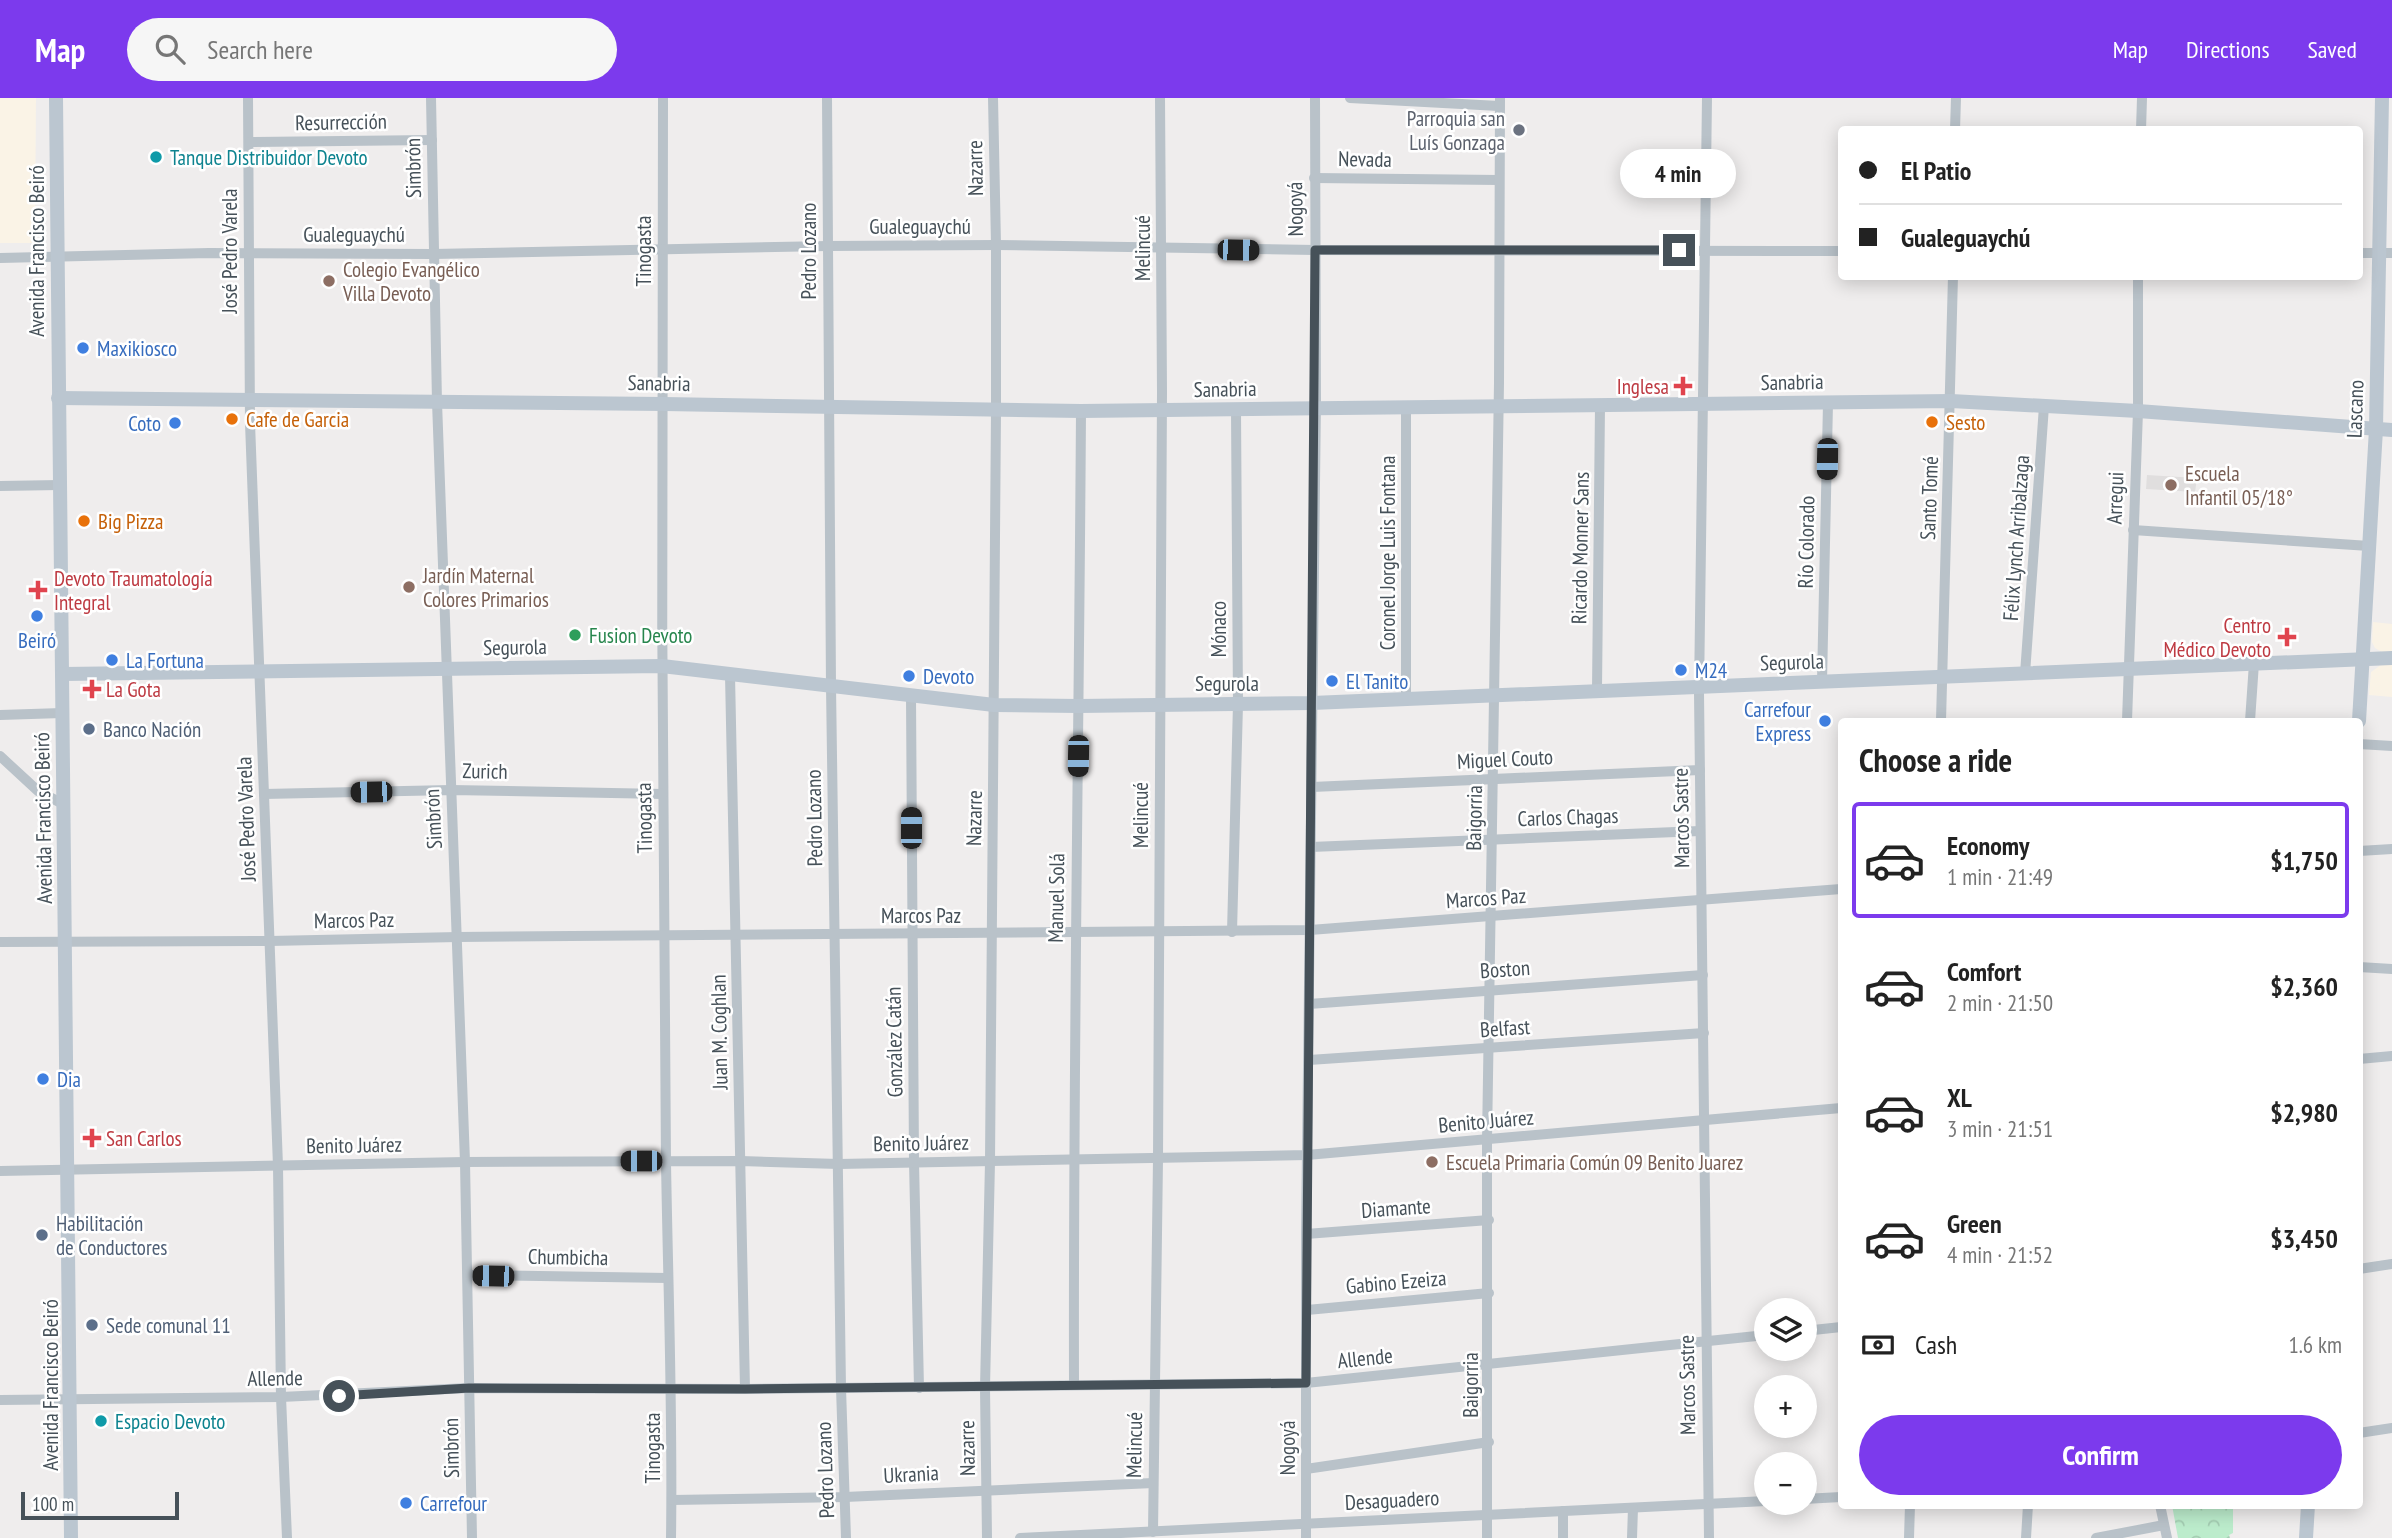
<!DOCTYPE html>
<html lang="en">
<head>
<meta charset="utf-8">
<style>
  :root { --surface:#fff; --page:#f6f6f6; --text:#222; --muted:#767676; --line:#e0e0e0; --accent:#7c3aed }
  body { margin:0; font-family:"PT Sans Narrow",sans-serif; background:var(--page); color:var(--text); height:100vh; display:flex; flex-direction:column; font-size:26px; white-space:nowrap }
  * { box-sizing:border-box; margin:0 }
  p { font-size:23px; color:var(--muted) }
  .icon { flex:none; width:38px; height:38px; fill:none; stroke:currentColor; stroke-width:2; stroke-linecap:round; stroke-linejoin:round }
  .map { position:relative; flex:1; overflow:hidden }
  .sheet { position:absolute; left:1838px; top:620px; width:525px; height:791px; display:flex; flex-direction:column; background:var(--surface); border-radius:7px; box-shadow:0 4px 18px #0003 }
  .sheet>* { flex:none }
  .hud { position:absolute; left:1838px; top:28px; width:525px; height:154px; border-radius:7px; box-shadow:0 4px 18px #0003; display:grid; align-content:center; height:154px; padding:0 21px; background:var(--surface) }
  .controls { position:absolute; left:1754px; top:1200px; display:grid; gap:14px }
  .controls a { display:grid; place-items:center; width:63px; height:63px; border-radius:50%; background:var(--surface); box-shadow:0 4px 18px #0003; font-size:35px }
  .scale { position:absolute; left:21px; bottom:18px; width:158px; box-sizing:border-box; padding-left:7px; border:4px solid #465159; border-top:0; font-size:19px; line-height:24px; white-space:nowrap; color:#465159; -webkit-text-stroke:5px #fff; paint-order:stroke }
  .end { position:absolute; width:32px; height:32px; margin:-16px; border:9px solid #465159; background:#fff; box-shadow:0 0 0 4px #fff }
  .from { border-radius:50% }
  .bubble { position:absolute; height:49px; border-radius:24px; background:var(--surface); box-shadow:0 4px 18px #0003; font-size:23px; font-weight:600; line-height:49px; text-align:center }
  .car { position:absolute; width:21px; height:42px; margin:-21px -10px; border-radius:9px; box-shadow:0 0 5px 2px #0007; background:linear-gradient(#222 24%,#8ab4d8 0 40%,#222 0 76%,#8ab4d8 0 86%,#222 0) }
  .hud b { display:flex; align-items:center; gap:24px; height:66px; font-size:26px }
  .hud b+b { border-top:2px solid var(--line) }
  .hud i { width:18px; height:18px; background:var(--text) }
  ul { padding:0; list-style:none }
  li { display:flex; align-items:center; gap:21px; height:116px; margin:0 14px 10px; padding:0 7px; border:4px solid transparent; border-radius:7px }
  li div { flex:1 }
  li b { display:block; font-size:26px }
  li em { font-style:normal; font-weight:600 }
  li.current { border-color:var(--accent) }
  li>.icon { width:63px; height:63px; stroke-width:1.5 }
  h2 { padding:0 21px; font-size:32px; line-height:84px }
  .pay { display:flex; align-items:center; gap:18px; height:77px; padding:0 21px; font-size:26px }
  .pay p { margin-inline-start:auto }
  .cta { display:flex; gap:14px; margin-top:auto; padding:14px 21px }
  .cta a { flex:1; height:80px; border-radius:42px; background:var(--accent); color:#fff; font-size:28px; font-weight:600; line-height:80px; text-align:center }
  header { display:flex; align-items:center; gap:42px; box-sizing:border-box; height:98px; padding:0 35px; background:var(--accent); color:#fff }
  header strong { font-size:33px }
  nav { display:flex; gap:38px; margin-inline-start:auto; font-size:24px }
  .search { width:490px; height:63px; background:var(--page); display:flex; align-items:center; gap:18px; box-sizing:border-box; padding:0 24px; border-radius:38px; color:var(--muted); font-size:26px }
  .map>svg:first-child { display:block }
</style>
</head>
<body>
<header>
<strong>Map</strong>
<div class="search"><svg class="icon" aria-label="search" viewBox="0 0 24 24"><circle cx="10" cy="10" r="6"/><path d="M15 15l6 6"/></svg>Search here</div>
<nav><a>Map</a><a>Directions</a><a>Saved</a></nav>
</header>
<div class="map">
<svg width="2392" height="1440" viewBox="0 0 2392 1440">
  <defs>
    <pattern id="park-crowns" width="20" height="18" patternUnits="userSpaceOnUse" patternTransform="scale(1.75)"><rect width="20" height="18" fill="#bceccc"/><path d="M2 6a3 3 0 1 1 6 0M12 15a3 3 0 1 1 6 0" fill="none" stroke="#a3ccb1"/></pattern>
  </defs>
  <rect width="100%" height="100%" fill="#efeded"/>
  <g fill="#faf3e6">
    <polygon points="0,0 36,0 35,140 32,145 0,145"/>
    <polygon points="2373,524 2392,526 2392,554 2382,554 2375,550 2372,544"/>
    <polygon points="2381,567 2392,567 2392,599 2369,597 2371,574"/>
  </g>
  <polygon fill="#e0dede" points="2147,377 2197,380 2195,394 2146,391"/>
  <polygon fill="url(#park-crowns)" points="2172,1407 2233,1407 2233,1435 2229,1437 2230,1440 2178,1440"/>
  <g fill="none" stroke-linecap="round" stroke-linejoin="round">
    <g stroke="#b9c2c9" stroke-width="10">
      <polyline points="248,0 250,325 278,1068 281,1299 287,1440"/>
      <polyline points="431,0 437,304 465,1064 472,1440"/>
      <path d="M663,0c-2,355 -1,709 3,1064 2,125 7,250 5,376"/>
      <polyline points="827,0 831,588 841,1290 846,1440"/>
      <polyline points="1350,0 1499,8"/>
      <polyline points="1707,0 1699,595 1709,1440"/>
      <polyline points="1955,32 1956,0"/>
      <polyline points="2141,32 2142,0"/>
      <polyline points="250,44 432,42"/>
      <polyline points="1314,80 1499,82"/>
      <polyline points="2359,155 2392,155"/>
      <polyline points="0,160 209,155 433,156 828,148 996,147 1315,152 1841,153"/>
      <polyline points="0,388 60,387"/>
      <polyline points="2133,432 2369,448"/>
      <polyline points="2025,576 2044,308"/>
      <polyline points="730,577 745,1291"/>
      <polyline points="1822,584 1828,305"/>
      <polyline points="1597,592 1600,308"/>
      <polyline points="911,598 914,1064 919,1290"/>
      <polyline points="1406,600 1406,309"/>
      <polyline points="0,617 62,615"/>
      <polyline points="1941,623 1953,178"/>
      <polyline points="2127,623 2138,313 2138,178"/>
      <polyline points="2250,623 2254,565"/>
      <polyline points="2359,646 2392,648"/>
      <polyline points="0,658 38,693 63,706"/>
      <polyline points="1312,689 1700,672"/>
      <polyline points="264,696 451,692 663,696"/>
      <polyline points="1311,749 1700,733"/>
      <polyline points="2359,753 2392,751"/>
      <polyline points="1232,834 1238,606 1236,312"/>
      <polyline points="0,844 270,843 458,839 1310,832 1841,791"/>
      <polyline points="2359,869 2392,871"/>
      <polyline points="1309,906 1703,877"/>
      <polyline points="2359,961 2392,958"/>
      <polyline points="1309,962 1704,935"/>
      <polyline points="0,1073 465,1064 741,1063 839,1066 1307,1057 1841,1010"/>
      <polyline points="1306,1136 1489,1122"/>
      <polyline points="2359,1171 2392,1166"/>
      <polyline points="468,1177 668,1180"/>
      <polyline points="1307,1212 1489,1195"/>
      <polyline points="1804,1233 1841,1229"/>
      <path d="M1074,1287c-1,-324 5,-649 7,-974"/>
      <polyline points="0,1302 281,1299 469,1290 745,1291 1306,1285 1766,1237"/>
      <polyline points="2359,1335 2392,1330"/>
      <polyline points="1306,1371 1489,1344"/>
      <polyline points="1804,1401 1841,1399"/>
      <polyline points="672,1402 845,1399 1153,1385"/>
      <polyline points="2160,1407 2167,1440"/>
      <polyline points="1153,1434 1158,1061 1162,294 1160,0"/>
      <polyline points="987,1440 985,1290 990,1064 996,313 996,147 993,0"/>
      <polyline points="1020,1440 1766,1403"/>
      <polyline points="1306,1440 1306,1136 1316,303 1315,0"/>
      <polyline points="1487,1440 1487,1042 1499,285 1500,0"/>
      <polyline points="1563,1440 1563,1413"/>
      <polyline points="1632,1440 1633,1410"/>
      <polyline points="1909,1440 1910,1407"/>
      <polyline points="2026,1440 2028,1407"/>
      <polyline points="2096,1440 2164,1427"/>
    </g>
    <g stroke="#bbc6d0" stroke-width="14">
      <polyline points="56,0 71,1440"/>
      <polyline points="58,300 664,306 1081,313 1951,303 2138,313 2392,332"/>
      <polyline points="63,576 662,568 994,607 1079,608 1312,605 2392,560"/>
      <polyline points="2359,623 2376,331 2382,0"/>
      <polyline points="2306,1440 2308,1407"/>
    </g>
  </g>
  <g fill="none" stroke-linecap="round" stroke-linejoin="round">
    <polyline stroke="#465159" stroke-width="9" points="339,1298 469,1290 745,1291 1306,1285 1315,152 1679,152"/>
  </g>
  <circle fill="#6b7280" stroke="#fff" stroke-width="2.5" cx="1519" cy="32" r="7"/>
  <g fill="#0f9aa8" stroke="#fff" stroke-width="2.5">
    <circle cx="156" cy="59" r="7"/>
    <circle cx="101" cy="1323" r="7"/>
  </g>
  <g fill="#8d6e63" stroke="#fff" stroke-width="2.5">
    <circle cx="329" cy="183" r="7"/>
    <circle cx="2171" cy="387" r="7"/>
    <circle cx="409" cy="489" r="7"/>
    <circle cx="1432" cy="1064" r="7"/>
  </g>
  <g fill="#3f7fe0" stroke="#fff" stroke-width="2.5">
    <circle cx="83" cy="250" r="7"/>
    <circle cx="175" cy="325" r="7"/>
    <circle cx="37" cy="518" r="7"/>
    <circle cx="112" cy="562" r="7"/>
    <circle cx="1681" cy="572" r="7"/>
    <circle cx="909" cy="578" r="7"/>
    <circle cx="1332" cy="583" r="7"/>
    <circle cx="1825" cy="623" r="7"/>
    <circle cx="43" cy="981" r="7"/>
    <circle cx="406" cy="1405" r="7"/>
  </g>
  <g fill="#e0444e" stroke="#fff" stroke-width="2.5">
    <path d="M1679.5 277.5h7v7h7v7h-7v7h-7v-7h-7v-7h7z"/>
    <path d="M34.5 481.5h7v7h7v7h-7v7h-7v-7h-7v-7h7z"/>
    <path d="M2283.5 528.5h7v7h7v7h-7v7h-7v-7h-7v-7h7z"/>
    <path d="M88.5 580.5h7v7h7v7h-7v7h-7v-7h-7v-7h7z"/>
    <path d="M88.5 1029.5h7v7h7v7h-7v7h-7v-7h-7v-7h7z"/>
  </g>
  <g fill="#e8710a" stroke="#fff" stroke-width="2.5">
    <circle cx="232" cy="321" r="7"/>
    <circle cx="1932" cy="324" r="7"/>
    <circle cx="84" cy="423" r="7"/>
  </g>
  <circle fill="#2e9e5b" stroke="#fff" stroke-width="2.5" cx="575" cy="537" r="7"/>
  <g fill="#5c6f8a" stroke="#fff" stroke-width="2.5">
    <circle cx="89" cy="631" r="7"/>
    <circle cx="42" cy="1137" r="7"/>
    <circle cx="92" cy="1227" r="7"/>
  </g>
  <g text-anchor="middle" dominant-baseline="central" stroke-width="5" stroke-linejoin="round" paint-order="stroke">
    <g font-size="21" fill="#5b616d" stroke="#fff" text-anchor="end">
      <text x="1505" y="20">Parroquia san<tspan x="1505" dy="24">Luís Gonzaga</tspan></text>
    </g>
    <g font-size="21" fill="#465159" stroke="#fff">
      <text transform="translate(341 24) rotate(-1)">Resurrección</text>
      <text transform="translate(1365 61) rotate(1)">Nevada</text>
      <text transform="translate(413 70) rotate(-91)">Simbrón</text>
      <text transform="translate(975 70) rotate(-91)">Nazarre</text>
      <text transform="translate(1295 111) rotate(-91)">Nogoyá</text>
      <text x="920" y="128">Gualeguaychú</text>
      <text x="354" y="136">Gualeguaychú</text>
      <text transform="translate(1142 150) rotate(-90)">Melincué</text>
      <text transform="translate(36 153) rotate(-90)">Avenida Francisco Beiró</text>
      <text transform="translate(229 153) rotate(-90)">José Pedro Varela</text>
      <text transform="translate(643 153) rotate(-90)">Tinogasta</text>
      <text transform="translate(808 153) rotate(-90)">Pedro Lozano</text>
      <text transform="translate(1792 284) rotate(-1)">Sanabria</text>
      <text transform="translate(659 285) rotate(1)">Sanabria</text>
      <text transform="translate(1225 291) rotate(-1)">Sanabria</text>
      <text transform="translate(2355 311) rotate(-88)">Lascano</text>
      <text transform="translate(1929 400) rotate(-88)">Santo Tomé</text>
      <text transform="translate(2115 400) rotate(-88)">Arregui</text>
      <text transform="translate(2016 440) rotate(-86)">Félix Lynch Arribalzaga</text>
      <text transform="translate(1806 444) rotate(-89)">Río Colorado</text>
      <text transform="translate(1580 450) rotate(-89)">Ricardo Monner Sans</text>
      <text transform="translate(1387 455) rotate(-90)">Coronel Jorge Luis Fontana</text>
      <text transform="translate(1218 531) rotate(-90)">Mónaco</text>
      <text transform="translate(515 549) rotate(-1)">Segurola</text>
      <text transform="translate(1792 564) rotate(-2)">Segurola</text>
      <text x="1227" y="585">Segurola</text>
      <text transform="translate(1505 661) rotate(-3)">Miguel Couto</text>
      <text transform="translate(485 673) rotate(1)">Zurich</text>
      <text transform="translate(1140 717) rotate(-90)">Melincué</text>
      <text transform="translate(1568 719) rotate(-2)">Carlos Chagas</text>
      <text transform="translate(43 720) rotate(-91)">Avenida Francisco Beiró</text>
      <text transform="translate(644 720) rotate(-91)">Tinogasta</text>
      <text transform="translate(814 720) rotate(-91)">Pedro Lozano</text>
      <text transform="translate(974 720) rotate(-89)">Nazarre</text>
      <text transform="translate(1474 720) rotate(-89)">Baigorria</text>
      <text transform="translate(1681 720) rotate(-91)">Marcos Sastre</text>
      <text transform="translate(246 721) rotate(-92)">José Pedro Varela</text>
      <text transform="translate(433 721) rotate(-93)">Simbrón</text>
      <text transform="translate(1056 800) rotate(-89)">Manuel Solá</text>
      <text transform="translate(1486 800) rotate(-4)">Marcos Paz</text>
      <text x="921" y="817">Marcos Paz</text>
      <text transform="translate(354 822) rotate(-1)">Marcos Paz</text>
      <text transform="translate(1505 871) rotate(-4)">Boston</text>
      <text transform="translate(1505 930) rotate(-4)">Belfast</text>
      <text transform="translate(719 934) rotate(-91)">Juan M. Coghlan</text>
      <text transform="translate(894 944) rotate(-91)">González Catán</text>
      <text transform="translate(1486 1023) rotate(-5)">Benito Juárez</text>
      <text transform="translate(921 1045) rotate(-1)">Benito Juárez</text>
      <text transform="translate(354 1047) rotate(-1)">Benito Juárez</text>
      <text transform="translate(1396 1110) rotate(-4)">Diamante</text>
      <text transform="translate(568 1159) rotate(1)">Chumbicha</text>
      <text transform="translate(1396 1184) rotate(-5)">Gabino Ezeiza</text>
      <text transform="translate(1365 1260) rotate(-6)">Allende</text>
      <text transform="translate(275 1280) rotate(-1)">Allende</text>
      <text transform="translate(50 1287) rotate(-90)">Avenida Francisco Beiró</text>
      <text transform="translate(1470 1287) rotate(-90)">Baigorria</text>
      <text transform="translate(1687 1287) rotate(-91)">Marcos Sastre</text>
      <text transform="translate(1134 1347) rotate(-89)">Melincué</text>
      <text transform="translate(451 1350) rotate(-91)">Simbrón</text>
      <text transform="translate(652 1350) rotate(-90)">Tinogasta</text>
      <text transform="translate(967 1350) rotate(-91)">Nazarre</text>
      <text transform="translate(1287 1350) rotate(-90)">Nogoyá</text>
      <text transform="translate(825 1372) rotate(-92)">Pedro Lozano</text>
      <text transform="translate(911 1376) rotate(-3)">Ukrania</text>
      <text transform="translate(1392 1402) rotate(-3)">Desaguadero</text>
    </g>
    <g font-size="21" fill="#0d838f" stroke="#fff" text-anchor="start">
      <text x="170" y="59">Tanque Distribuidor Devoto</text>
      <text x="115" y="1323">Espacio Devoto</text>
    </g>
    <g font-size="21" fill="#785e54" stroke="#fff" text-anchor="start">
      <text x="343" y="171">Colegio Evangélico<tspan x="343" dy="24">Villa Devoto</tspan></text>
      <text x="2185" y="375">Escuela<tspan x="2185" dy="24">Infantil 05/18°</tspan></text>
      <text x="423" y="477">Jardín Maternal<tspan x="423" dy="24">Colores Primarios</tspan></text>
      <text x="1446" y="1064">Escuela Primaria Común 09 Benito Juarez</text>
    </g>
    <g font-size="21" fill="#366cbe" stroke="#fff" text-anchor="start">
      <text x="97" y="250">Maxikiosco</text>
      <text x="161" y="325" text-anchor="end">Coto</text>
      <text x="37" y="542" text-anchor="middle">Beiró</text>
      <text x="126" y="562">La Fortuna</text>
      <text x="1695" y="572">M24</text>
      <text x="923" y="578">Devoto</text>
      <text x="1346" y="583">El Tanito</text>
      <text x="1811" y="611" text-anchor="end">Carrefour<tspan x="1811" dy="24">Express</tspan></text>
      <text x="57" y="981">Dia</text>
      <text x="420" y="1405">Carrefour</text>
    </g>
    <g font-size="21" fill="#be3a42" stroke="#fff" text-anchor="start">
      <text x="1669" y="288" text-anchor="end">Inglesa</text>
      <text x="54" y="480">Devoto Traumatología<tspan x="54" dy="24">Integral</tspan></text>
      <text x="2271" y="527" text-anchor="end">Centro<tspan x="2271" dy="24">Médico Devoto</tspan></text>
      <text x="106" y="591">La Gota</text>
      <text x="106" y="1040">San Carlos</text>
    </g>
    <g font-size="21" fill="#c56008" stroke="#fff" text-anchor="start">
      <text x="246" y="321">Cafe de Garcia</text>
      <text x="1946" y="324">Sesto</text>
      <text x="98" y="423">Big Pizza</text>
    </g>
    <g font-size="21" fill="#27864d" stroke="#fff" text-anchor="start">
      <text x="589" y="537">Fusion Devoto</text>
    </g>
    <g font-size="21" fill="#4e5e75" stroke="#fff" text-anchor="start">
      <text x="103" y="631">Banco Nación</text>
      <text x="56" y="1125">Habilitación<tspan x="56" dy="24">de Conductores</tspan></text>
      <text x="106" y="1227">Sede comunal 11</text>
    </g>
  </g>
</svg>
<div class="controls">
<a><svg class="icon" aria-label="layers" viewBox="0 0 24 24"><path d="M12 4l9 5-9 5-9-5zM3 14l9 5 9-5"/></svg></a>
<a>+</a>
<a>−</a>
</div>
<div class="scale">100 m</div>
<i class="end from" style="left:339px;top:1298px"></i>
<i class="end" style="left:1679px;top:152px"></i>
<div class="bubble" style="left:1620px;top:51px;width:116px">4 min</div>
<i class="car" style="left:1238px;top:152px;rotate:91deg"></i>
<i class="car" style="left:1827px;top:361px;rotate:181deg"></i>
<i class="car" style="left:1078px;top:658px;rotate:181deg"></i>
<i class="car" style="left:371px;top:694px;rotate:269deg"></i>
<i class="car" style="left:911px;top:730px;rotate:0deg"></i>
<i class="car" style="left:641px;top:1063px;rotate:270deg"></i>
<i class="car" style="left:493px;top:1178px;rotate:271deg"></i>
<div class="hud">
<b><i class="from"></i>El Patio</b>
<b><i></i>Gualeguaychú</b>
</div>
<section class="sheet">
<h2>Choose a ride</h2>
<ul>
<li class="current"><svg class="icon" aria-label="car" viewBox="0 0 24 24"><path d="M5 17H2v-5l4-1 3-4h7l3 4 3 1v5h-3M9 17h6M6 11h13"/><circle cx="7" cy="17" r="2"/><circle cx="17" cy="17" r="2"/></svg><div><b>Economy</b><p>1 min · 21:49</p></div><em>$1,750</em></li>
<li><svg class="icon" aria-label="car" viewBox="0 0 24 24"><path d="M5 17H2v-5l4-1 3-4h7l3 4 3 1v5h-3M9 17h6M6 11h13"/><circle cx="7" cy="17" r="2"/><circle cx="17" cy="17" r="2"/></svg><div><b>Comfort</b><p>2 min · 21:50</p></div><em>$2,360</em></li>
<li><svg class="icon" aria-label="car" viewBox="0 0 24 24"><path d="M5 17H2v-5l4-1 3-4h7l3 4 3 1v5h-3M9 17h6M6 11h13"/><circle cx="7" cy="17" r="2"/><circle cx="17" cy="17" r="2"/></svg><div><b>XL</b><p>3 min · 21:51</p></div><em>$2,980</em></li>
<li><svg class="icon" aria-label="car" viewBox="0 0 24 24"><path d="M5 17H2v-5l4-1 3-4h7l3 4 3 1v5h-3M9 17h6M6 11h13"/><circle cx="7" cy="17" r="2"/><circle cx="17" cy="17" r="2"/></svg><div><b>Green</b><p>4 min · 21:52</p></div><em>$3,450</em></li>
</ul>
<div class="pay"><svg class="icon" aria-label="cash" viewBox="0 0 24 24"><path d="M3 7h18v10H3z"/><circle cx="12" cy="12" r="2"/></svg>Cash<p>1.6 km</p></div>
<div class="cta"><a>Confirm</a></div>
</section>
</div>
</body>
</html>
